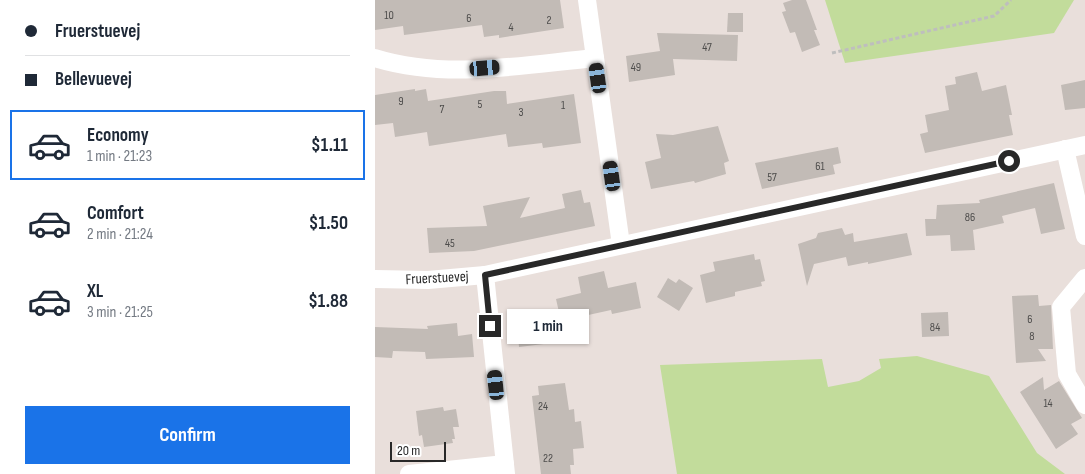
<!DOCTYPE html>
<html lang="en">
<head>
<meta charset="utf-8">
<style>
  :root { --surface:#fff; --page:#f2f2f3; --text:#1f2937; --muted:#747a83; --line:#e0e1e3; --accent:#1a73e8 }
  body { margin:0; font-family:"Sofia Sans Condensed",sans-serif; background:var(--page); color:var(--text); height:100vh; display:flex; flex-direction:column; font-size:19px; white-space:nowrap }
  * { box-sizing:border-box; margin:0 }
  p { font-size:16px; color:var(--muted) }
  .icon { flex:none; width:28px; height:28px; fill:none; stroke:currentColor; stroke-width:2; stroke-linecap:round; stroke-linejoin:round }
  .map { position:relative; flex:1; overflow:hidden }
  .panel { display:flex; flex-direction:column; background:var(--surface); width:375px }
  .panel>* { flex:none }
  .guide { display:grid; align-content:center; height:110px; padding:0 25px; background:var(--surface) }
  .scale { position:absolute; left:15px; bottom:12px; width:56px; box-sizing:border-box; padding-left:5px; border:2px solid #282828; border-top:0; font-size:14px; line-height:18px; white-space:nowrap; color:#282828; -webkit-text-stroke:4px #fff; paint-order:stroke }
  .end { position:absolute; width:22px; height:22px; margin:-11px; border:6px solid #282828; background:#fff; box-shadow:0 0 0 2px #fff }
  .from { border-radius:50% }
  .bubble { position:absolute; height:35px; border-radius:0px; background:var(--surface); box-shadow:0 1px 4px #0004; font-size:16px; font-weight:700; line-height:35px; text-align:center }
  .car { position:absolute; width:15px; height:30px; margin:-15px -8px; border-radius:6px; box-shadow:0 0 4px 1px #0007; background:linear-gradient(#222 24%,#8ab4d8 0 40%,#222 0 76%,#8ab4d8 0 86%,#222 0) }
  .guide b { display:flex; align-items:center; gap:18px; height:48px; font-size:19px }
  .guide b+b { border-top:1px solid var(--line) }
  .guide i { width:12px; height:12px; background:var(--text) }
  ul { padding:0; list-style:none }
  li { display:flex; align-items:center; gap:15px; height:70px; margin:0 10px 8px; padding:0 15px; border:2px solid transparent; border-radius:0px }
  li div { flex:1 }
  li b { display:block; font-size:19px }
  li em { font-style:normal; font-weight:700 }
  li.active { border-color:var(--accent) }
  li>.icon { width:45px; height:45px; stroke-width:1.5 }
  .cta { display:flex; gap:10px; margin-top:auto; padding:10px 25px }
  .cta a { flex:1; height:58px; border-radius:0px; background:var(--accent); color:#fff; font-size:20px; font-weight:700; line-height:58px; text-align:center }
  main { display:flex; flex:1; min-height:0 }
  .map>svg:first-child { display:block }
</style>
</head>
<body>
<main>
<section class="panel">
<div class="guide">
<b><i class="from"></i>Fruerstuevej</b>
<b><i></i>Bellevuevej</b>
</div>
<ul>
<li class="active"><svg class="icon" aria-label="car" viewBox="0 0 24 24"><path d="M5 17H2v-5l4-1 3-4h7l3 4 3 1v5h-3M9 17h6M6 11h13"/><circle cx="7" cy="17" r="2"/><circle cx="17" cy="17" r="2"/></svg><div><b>Economy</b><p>1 min · 21:23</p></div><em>$1.11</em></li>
<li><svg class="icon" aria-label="car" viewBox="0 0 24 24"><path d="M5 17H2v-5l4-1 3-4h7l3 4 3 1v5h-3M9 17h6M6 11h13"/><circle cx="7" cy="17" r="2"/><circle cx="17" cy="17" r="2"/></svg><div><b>Comfort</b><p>2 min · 21:24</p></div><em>$1.50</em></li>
<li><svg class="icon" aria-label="car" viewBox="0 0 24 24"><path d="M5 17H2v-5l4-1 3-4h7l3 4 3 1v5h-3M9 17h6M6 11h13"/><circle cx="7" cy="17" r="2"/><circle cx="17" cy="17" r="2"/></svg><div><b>XL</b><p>3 min · 21:25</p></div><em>$1.88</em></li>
</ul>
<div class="cta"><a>Confirm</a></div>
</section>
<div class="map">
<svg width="710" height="474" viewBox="0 0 710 474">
  <rect width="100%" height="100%" fill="#e9dfdb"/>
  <g fill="#c2dc9b">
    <polygon points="450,0 699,0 679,33 470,63"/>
    <polygon points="542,356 614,376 662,453 690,474 302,474 285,365 447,359 453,387 484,381 506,368 504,359"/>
  </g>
  <g fill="#c2bbb6">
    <polygon points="0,0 185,0 189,28 124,38 124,35 109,37 107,25 29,35 28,26 0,30"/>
    <polygon points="417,0 431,0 442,30 439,30 445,45 427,52 420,32 415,33 407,12 411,11 408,3"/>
    <polygon points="353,13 368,13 368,32 352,32"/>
    <polygon points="282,33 363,35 362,61 298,59 300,75 254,82 251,56 285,51"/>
    <polygon points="602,72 607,91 631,85 637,115 634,115 638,135 550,153 545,134 553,132 550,115 574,110 570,86 581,84 580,77"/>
    <polygon points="710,80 710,108 690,110 686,85"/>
    <polygon points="40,89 40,91 51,89 53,101 119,91 131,91 132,104 199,94 206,143 168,148 167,143 133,147 131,134 54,146 52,132 20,137 18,123 0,125 0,95"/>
    <polygon points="343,126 354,161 349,163 351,174 320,183 319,181 276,189 270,162 286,158 281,134 298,135"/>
    <polygon points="463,147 466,163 458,165 460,174 387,189 380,163"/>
    <polygon points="679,183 690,229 666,234 660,208 627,216 629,223 598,230 600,250 576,251 575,235 551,236 550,219 561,219 562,205 605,203 604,200"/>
    <polygon points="206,190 209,203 215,202 220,226 99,251 54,253 52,228 112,226 108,206 155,197 145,218 190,208 187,194"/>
    <polygon points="467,228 470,235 478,233 479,242 532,233 537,255 493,264 493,262 473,266 471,257 439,264 432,286 423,244 441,238 443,233"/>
    <polygon points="379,254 380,260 385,259 390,281 386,282 387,286 360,292 360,296 331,303 325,275 340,271 338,262"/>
    <polygon points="229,271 233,288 261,282 266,308 237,314 236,310 186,321 181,299 206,293 203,277"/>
    <polygon points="293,278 301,283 304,279 318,288 304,311 282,297"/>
    <polygon points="663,295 664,306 676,305 678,349 663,349 671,361 641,363 637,296"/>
    <polygon points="179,310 182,332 175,332 177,343 144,347 141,314"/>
    <polygon points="573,312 574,336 547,337 546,313"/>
    <polygon points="82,323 83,336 97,334 99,357 51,359 50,352 18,351 17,358 0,357 0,327 53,329 52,326"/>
    <polygon points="668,377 669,390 684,381 707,418 696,424 703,434 681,449 645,392"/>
    <polygon points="190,383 194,410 199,409 200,422 206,421 209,448 198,449 199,465 195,465 196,474 166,474 157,396 164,395 163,386"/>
    <polygon points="68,407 69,411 81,409 84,427 78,427 80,439 77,439 78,443 49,447 47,435 44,436 41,411"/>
  </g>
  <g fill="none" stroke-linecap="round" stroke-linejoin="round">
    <polyline stroke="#bebebe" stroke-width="3" stroke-dasharray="4 2.5" stroke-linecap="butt" points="457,53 619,16 636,0"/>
    <g stroke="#fff" stroke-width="18">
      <polyline points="212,0 246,245"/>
      <path d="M0,58c71,22 147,7 220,0"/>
      <polyline points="690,149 710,236"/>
      <polyline points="110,275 131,474"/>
      <polyline points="710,278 686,307 692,374 710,405"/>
      <polyline points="0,279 53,280 110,275 710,145"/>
      <polyline points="34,474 130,464"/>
    </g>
  </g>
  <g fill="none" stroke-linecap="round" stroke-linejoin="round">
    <polyline stroke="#282828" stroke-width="6" points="115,326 110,275 634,161"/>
  </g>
  <g text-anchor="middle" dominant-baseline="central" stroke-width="4" stroke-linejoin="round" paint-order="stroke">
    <g font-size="12" fill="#4e4d4c">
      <text x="14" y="15">10</text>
      <text x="94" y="18">6</text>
      <text x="174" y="20">2</text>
      <text x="136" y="27">4</text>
      <text x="332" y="47">47</text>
      <text x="261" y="67">49</text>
      <text x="26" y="101">9</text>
      <text x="105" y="104">5</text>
      <text x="188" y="105">1</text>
      <text x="67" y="109">7</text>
      <text x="146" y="112">3</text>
      <text x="445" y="166">61</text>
      <text x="397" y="177">57</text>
      <text x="595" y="217">86</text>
      <text x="75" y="243">45</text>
      <text x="655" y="319">6</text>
      <text x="560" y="327">84</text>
      <text x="657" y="336">8</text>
      <text x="673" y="403">14</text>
      <text x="168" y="406">24</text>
      <text x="173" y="458">22</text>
    </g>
    <g font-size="15" fill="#282828" stroke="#fff">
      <text transform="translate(62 278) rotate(-3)">Fruerstuevej</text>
    </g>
  </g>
</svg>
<div class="scale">20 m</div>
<i class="end from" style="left:634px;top:161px"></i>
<i class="end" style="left:115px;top:326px"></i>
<div class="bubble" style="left:132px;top:309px;width:82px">1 min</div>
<i class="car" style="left:110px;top:68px;rotate:85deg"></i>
<i class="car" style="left:223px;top:78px;rotate:352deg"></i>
<i class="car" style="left:237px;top:176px;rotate:352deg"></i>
<i class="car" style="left:121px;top:385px;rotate:354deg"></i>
</div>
</main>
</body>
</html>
